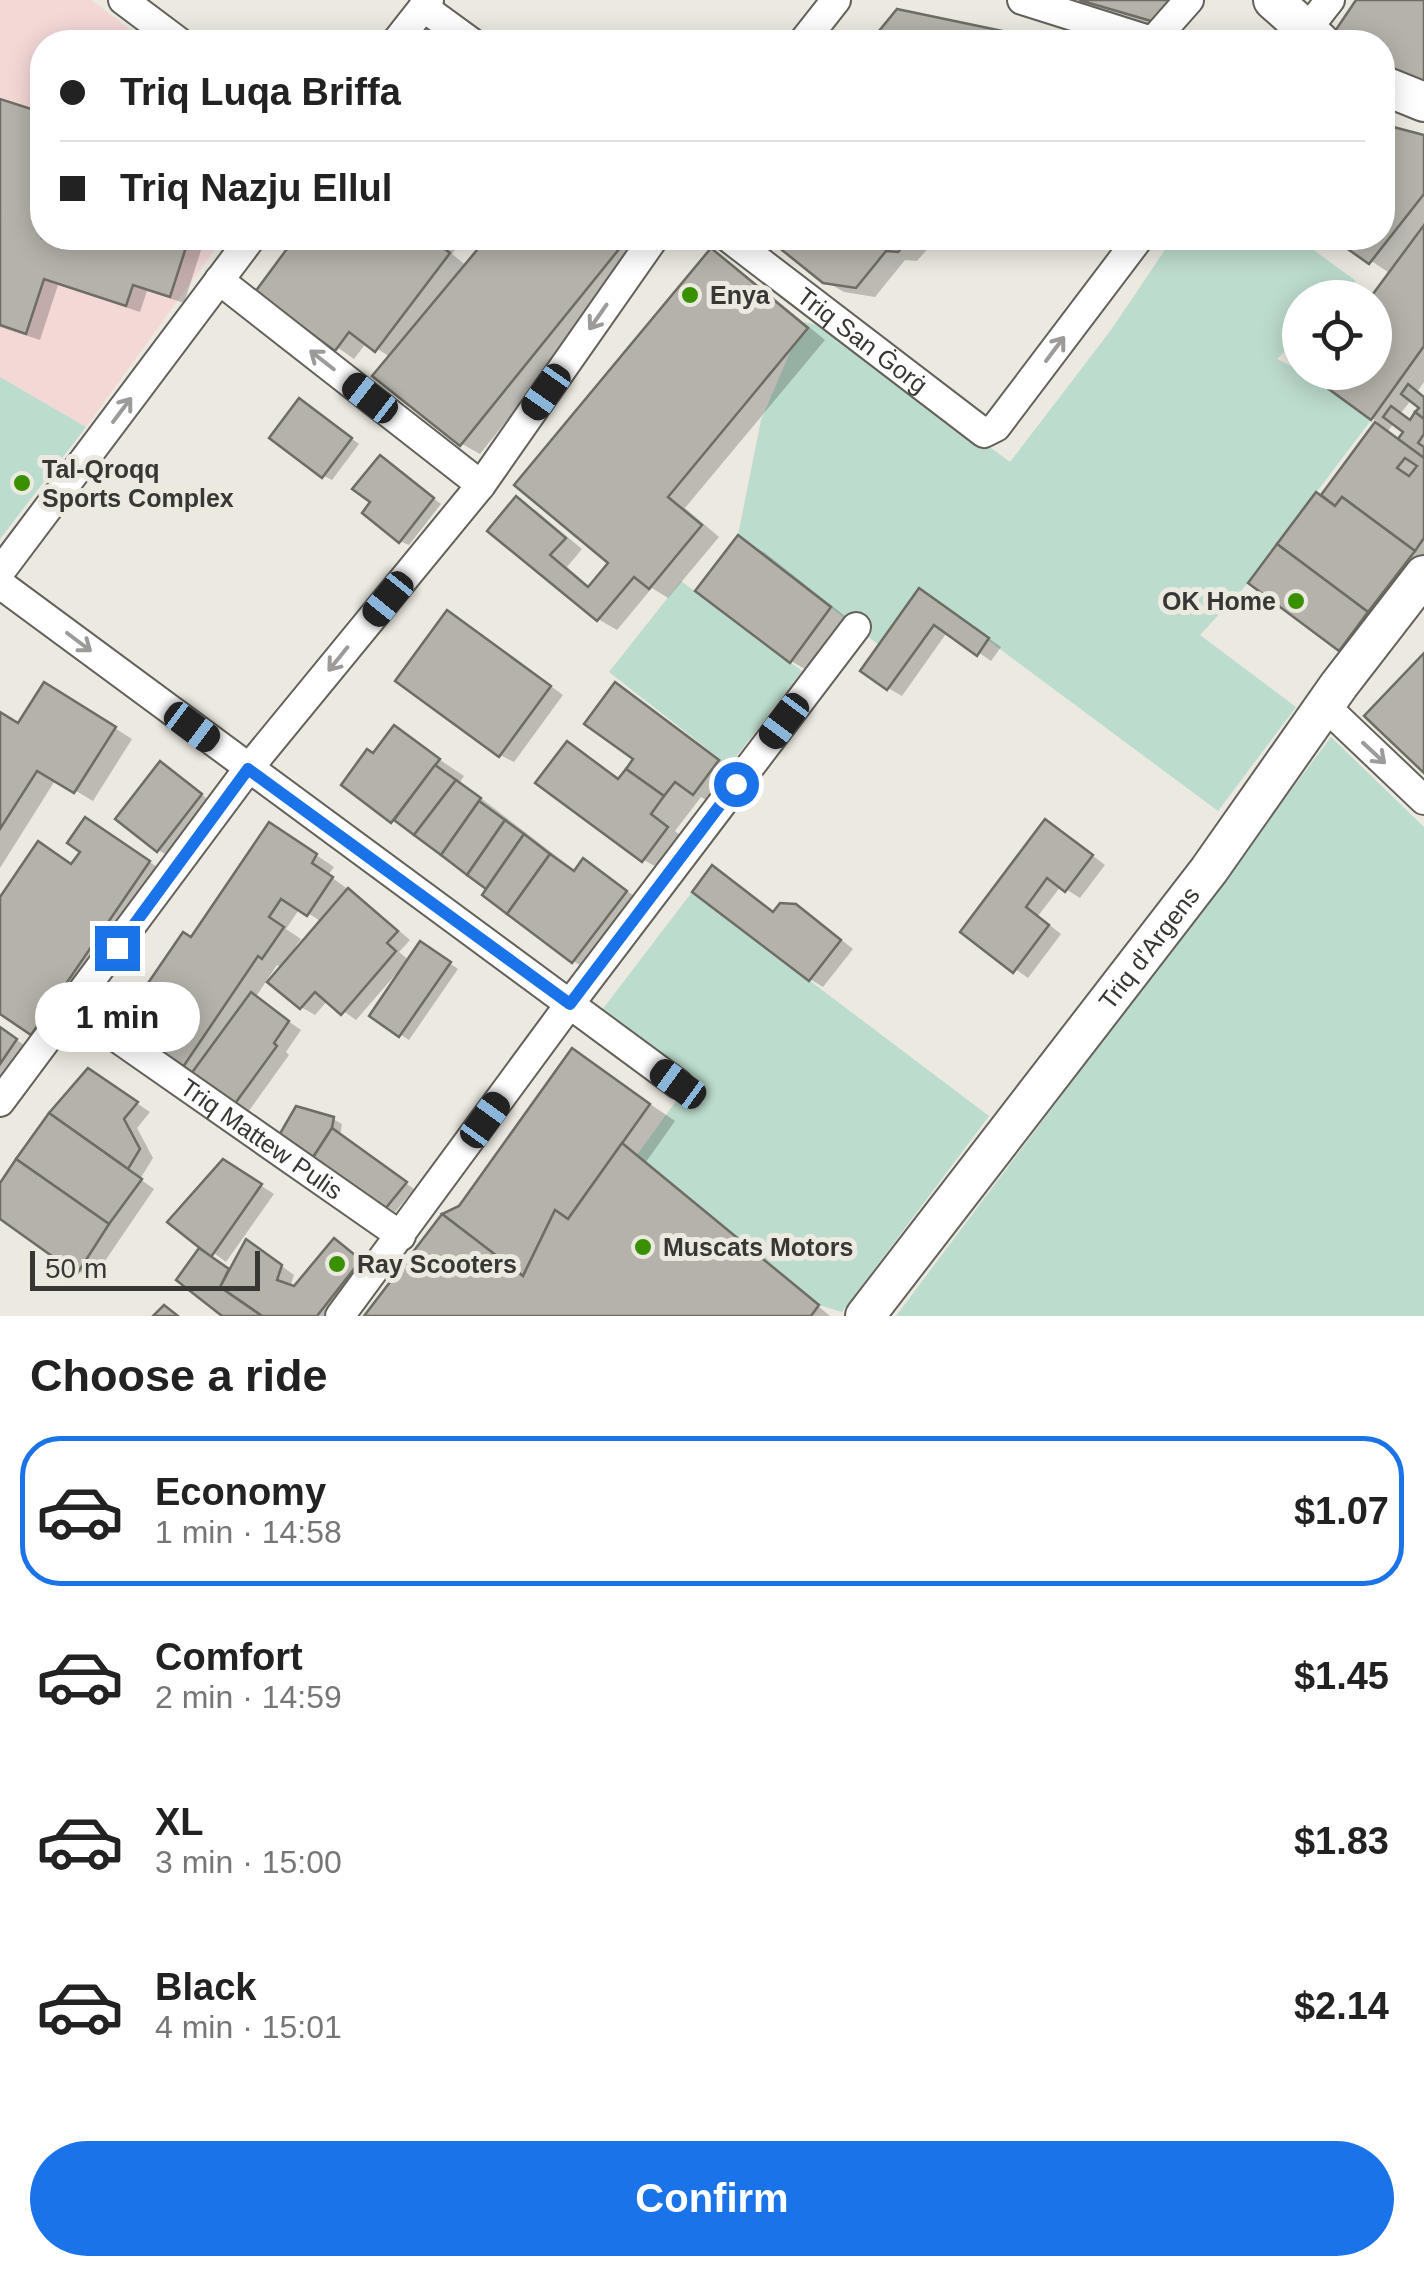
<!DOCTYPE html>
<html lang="en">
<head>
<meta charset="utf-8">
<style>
  :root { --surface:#fff; --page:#f2f2f2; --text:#222; --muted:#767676; --line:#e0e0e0; --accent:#1a73e8 }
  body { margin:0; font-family:Helvetica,sans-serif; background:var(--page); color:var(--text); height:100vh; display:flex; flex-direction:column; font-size:38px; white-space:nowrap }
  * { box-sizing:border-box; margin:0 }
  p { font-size:32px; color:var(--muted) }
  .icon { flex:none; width:55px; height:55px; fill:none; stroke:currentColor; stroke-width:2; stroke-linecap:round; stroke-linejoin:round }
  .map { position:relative; height:1316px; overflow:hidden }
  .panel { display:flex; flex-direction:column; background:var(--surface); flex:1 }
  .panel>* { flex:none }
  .guide { position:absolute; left:30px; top:30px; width:1365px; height:220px; border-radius:40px; box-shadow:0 5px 25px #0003; display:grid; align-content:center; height:220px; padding:0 30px; background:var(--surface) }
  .controls { position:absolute; left:1282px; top:280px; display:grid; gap:20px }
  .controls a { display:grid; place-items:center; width:110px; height:110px; border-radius:50%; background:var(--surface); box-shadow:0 5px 25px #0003; font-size:50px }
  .scale { position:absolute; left:30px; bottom:25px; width:230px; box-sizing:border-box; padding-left:10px; border:5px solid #383733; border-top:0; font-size:28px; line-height:35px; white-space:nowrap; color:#383733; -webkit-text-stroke:8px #ebe9e0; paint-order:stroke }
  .end { position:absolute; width:45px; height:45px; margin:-22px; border:12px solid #1a73e8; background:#fff; box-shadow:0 0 0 5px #fff }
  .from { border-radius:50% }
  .bubble { position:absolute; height:70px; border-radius:35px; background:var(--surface); box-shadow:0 5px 25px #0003; font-size:32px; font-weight:600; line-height:70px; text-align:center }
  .car { position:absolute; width:30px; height:60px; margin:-30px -15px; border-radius:12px; box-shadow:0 0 8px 2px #0007; background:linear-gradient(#222 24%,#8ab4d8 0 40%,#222 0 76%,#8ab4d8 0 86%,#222 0) }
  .guide b { display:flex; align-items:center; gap:35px; height:95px; font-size:38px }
  .guide b+b { border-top:2px solid var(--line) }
  .guide i { width:25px; height:25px; background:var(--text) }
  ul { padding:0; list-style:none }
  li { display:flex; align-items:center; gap:30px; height:150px; margin:0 20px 15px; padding:0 10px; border:5px solid transparent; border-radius:40px }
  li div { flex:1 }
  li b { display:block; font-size:38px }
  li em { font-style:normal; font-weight:600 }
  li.active { border-color:var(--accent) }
  li>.icon { width:90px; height:90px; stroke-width:1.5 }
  h2 { padding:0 30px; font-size:45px; line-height:120px }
  .cta { display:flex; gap:20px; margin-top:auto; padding:20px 30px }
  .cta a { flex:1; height:115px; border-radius:60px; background:var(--accent); color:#fff; font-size:40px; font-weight:600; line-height:115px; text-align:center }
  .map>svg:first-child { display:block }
</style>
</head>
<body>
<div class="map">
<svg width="1424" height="1316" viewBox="0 0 1424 1316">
  <rect width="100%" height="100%" fill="#ebe9e0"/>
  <polygon fill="#f3d8d6" points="0,0 91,0 147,42 42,42 42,238 223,238 86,427 0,377"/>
  <g fill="#bcdccd">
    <polygon points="1173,238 1297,238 1356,281 1339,297 1300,298 1300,336 1277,359 1311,376 1371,420 1248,583 1200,635 1296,707 1218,811 919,589 879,645 738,535 761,420 803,322 828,327 1010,462 1111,330"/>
    <polygon points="0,377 86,427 0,539"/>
    <polygon points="681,581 802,671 729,766 609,672"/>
    <polygon points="1331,737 1424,827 1424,1316 896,1316"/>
    <polygon points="692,892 989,1116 842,1312 819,1305 637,1155 692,1079 602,1010"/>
  </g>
  <g fill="#0003" fill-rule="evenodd">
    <polygon points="1068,0 1199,0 1177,32"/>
    <polygon points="898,12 1043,42 873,42"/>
    <polygon points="41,86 42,238 114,238 126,242 128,238 205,238 184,303 147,291 140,312 58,285 40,340 0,327 0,102 32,112"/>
    <path d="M1424,137v245l-7,10 7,5v189l-70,71 -14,-8 -18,-151 56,-76 -6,-4 3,-46 16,-98 -54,-36h45zM1412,399l10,8 -10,14 -12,-7zM1395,422l12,10 -7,8 -13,-8z"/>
    <polygon points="298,238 465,238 452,254 467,266 490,238 634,238 646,247 480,454 462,444 390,357 367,342 354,359 258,291"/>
    <polygon points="770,238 937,238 917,261 905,260 875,297 844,292 825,281"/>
    <polygon points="1292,238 1322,238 1313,250"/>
    <polygon points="712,252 730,262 825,340 685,508 719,537 668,598 652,588 617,630 598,619 491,530 517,500 535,510 582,549 567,567 591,588 612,562"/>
    <polygon points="308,406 359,444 332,480 324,476"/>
    <polygon points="389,463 441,504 409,545 400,541"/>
    <polygon points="739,538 765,553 855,624 817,676 791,661"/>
    <polygon points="933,599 1001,647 991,661 948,631 902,696 888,688"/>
    <polygon points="462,621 563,695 514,762 500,755"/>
    <polygon points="616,686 642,701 744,777 720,808 701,797 675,831 693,844 670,875 644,860 539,782 568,744 621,779 637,759"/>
    <polygon points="63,695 132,739 93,801 56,779 0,868 0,713 19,725"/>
    <polygon points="394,729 464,776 460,782 577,872 584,862 652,908 599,976 573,961 489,889 344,784 375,756"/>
    <polygon points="169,770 209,800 167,855 158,850"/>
    <polygon points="1059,830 1105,865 1080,898 1061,886 1038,916 1061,934 1028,978 963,932"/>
    <polygon points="104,831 166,873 50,1043 0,1011 0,901 73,866"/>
    <path d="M288,836l46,31 -6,8 34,24 48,41 -11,12 11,9 19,-12 29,20 -49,71 -37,-24 27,-40 -3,-2 -40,46 -28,-20 -13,15 -14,-8 -19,-39 -5,-3 -22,33 46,32 -15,22 3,3 -43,60 -64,-48 10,-127zM300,908l22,14 -26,29 -2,-2 7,-10 -15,-10z"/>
    <polygon points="775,914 810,915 853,949 823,987 810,979"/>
    <polygon points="0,1028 34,1052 0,1100"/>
    <polygon points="572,1051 675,1121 646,1162 830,1316 367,1316 461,1208"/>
    <polygon points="89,1071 150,1112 137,1128 153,1158 140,1179 154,1189 92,1280 0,1216 0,1188 51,1115"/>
    <polygon points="333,1119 342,1124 340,1136 414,1189 395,1212 282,1136"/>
    <polygon points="237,1170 274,1194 226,1262 171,1221"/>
    <polygon points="335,1242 373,1270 337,1316 227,1316 211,1258 231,1272 260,1250 294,1275 290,1287 294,1289"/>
  </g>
  <g fill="#b4b2a9" stroke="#6e6d65" stroke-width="2.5" fill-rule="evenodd">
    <polygon points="1079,0 1174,0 1158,23"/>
    <polygon points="1356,0 1424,0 1424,91 1382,71 1382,42 1337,42 1333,34"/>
    <polygon points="897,9 1055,42 870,42"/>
    <polygon points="39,83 42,84 42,238 189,238 170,297 133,285 126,306 44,279 26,334 0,325 0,99 31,109"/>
    <polygon points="1382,124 1424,135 1424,194 1369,264 1332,238 1382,238"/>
    <polygon points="1424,225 1424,346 1371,420 1311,376 1313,372 1375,372 1375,298 1370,298"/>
    <polygon points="295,238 439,238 436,242 450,253 375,352 349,332 335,351 255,292"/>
    <polygon points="487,238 628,238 460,446 372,376"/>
    <polygon points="767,238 910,238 898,252 886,251 856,288 823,283"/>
    <polygon points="711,248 808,328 668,497 702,525 649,589 634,577 597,621 487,531 516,496 566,538 550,555 588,587 608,563 514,485"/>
    <polygon points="1408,384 1424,397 1424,419 1415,412 1419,408 1401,394"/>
    <polygon points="299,398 352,438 322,478 269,438"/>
    <polygon points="1391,406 1410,420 1415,412 1424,419 1424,434 1418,443 1424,447 1424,458 1398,439 1403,432 1383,417"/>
    <path d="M1375,422l49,36v80l-9,13 -73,-54 -7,9 -14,-11zM1405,458l12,8 -8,10 -12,-8z"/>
    <polygon points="380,455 434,498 399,543 362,513 370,502 352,489"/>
    <polygon points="1316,492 1335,506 1342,497 1415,551 1368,612 1277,544"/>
    <polygon points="738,535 831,607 790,663 695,591"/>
    <polygon points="1277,544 1368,612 1339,651 1248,583"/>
    <polygon points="919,588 989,638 977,656 934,625 887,690 860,671"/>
    <polygon points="447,610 551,686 499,757 395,681"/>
    <polygon points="1424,653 1424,773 1364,716"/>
    <polygon points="44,682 116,727 74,793 37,771 0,829 0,712 18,723"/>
    <polygon points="615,682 719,760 693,795 675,782 664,796 626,769 633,759 584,724"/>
    <polygon points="394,725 440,759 391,823 341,785 367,749 373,753"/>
    <polygon points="567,741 618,779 626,769 664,796 651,814 668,827 642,862 535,783"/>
    <polygon points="160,761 202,794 157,852 115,819"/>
    <polygon points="435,765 456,780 414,835 394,820"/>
    <polygon points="456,780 481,798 441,855 414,835"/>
    <polygon points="479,801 505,820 467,875 441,855"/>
    <polygon points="85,817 150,861 31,1035 0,1014 0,897 38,841 71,864 80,852 67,843"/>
    <polygon points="1045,819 1093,855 1065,892 1047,878 1026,907 1049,925 1013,973 960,932"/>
    <polygon points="505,820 524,834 486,889 467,875"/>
    <polygon points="269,822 317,854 312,863 333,877 307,916 281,899 269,917 284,927 262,959 258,956 181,1070 118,1027 183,932 191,937"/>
    <polygon points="524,834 550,854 507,914 482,895"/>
    <polygon points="550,854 574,871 583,858 627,891 572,963 507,914"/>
    <polygon points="712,865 773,912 780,903 796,904 841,940 809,981 692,892"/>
    <polygon points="348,888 398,931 387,943 396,951 341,1015 315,992 300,1009 267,982"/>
    <polygon points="420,941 451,962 399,1037 369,1016"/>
    <polygon points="251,992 289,1021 274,1043 277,1046 231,1109 188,1078"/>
    <polygon points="0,1027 17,1039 0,1064"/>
    <polygon points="572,1048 650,1104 568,1219 555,1210 523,1276 442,1214 459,1206"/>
    <polygon points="88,1068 138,1102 124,1119 140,1149 128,1169 49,1113"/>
    <polygon points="296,1106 334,1117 332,1128 312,1159 278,1137"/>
    <polygon points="49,1113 142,1179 109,1224 16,1159"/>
    <polygon points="332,1128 407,1182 385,1209 312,1159"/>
    <polygon points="622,1143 819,1305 811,1316 364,1316 442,1214 523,1276 555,1210 568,1219"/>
    <polygon points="16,1159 109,1224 77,1274 0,1219 0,1183"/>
    <polygon points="223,1159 262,1184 211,1257 167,1222"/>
    <polygon points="334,1238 361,1260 317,1316 262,1316 220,1287 246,1239 282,1265 277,1280 294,1286"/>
    <polygon points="199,1248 229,1269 220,1287 262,1316 222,1316 176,1280"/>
    <polygon points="164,1305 178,1316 153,1316"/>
  </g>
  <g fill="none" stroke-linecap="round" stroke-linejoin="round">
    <defs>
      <g id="minor">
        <polyline points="123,0 179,42"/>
        <polyline points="1022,0 1155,42"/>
        <polyline points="423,7 471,42"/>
        <polyline points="1305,32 1330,0"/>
        <polyline points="396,42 429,0"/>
        <polyline points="803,42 836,0"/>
        <polyline points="1152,42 1189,0"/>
        <path id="s1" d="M729,238l255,195 12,-6 143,-189"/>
        <polyline points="219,280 481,485"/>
        <polyline points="0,572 251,238"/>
        <polyline points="0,584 678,1084"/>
        <polyline points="1325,706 1424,800"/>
        <path id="s2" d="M73,1007l328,229"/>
        <polyline points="0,1102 248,769 481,485 654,238"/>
        <polyline points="340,1316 569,1005 856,627"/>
      </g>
      <g id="secondary">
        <polyline points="1273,0 1320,42"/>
        <polyline points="1382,85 1424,102"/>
        <path id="s3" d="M865,1316l344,-446 130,-185 85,-110"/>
      </g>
    </defs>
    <use href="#minor" stroke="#636159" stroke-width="32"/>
    <use href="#secondary" stroke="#636159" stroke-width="42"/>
    <use href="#minor" stroke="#fff" stroke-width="28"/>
    <use href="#secondary" stroke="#fff" stroke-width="38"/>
  </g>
  <defs><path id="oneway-shaft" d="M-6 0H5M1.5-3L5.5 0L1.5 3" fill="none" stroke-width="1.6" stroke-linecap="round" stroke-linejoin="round" transform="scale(2.5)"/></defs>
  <g stroke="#9c9b99">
    <use href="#oneway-shaft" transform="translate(598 317) rotate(125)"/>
    <use href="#oneway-shaft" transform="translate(1055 349) rotate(-53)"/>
    <use href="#oneway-shaft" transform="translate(322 360) rotate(-142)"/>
    <use href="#oneway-shaft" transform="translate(122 410) rotate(-53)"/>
    <use href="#oneway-shaft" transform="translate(79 642) rotate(37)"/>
    <use href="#oneway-shaft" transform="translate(338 659) rotate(129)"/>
    <use href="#oneway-shaft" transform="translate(1374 753) rotate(43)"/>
  </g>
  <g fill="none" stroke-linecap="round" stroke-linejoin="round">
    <polyline stroke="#1a73e8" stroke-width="12" points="117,948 248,769 570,1004 736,784"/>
  </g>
  <g fill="#399100" stroke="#ebe9e0" stroke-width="4">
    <circle cx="690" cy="295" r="10"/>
    <circle cx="22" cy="483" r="10"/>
    <circle cx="1296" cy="601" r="10"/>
    <circle cx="643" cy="1247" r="10"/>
    <circle cx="337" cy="1264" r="10"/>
  </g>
  <g text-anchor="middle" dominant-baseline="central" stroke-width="10" stroke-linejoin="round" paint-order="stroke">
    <g font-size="25" font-weight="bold" fill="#383733" stroke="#ebe9e0" text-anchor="start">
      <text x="710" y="295">Enya</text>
      <text x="42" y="469">Tal-Qroqq<tspan x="42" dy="29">Sports Complex</tspan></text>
      <text x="1276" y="601" text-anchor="end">OK Home</text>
      <text x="663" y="1247">Muscats Motors</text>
      <text x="357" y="1264">Ray Scooters</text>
    </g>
    <g font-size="25" fill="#383733" stroke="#ebe9e0">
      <text stroke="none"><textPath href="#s1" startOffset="168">Triq San Ġorġ</textPath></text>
      <text stroke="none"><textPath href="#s3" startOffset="465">Triq d'Argens</textPath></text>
      <text stroke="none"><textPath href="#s2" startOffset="230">Triq Mattew Pulis</textPath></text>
    </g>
  </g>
</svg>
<div class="controls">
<a><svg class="icon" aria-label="locate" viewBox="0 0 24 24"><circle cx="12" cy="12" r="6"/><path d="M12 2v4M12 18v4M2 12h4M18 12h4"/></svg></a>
</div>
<div class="scale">50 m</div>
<i class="end from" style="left:736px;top:784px"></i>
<i class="end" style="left:117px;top:948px"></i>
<div class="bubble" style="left:35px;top:982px;width:165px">1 min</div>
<i class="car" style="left:546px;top:392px;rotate:215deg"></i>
<i class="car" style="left:370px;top:398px;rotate:308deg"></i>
<i class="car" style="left:388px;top:599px;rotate:219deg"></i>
<i class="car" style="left:784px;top:721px;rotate:217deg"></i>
<i class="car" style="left:192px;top:727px;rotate:127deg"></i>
<i class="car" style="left:678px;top:1084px;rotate:306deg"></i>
<i class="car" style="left:485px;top:1120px;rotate:36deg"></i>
<div class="guide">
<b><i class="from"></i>Triq Luqa Briffa</b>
<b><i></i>Triq Nazju Ellul</b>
</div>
</div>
<section class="panel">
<h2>Choose a ride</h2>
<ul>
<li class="active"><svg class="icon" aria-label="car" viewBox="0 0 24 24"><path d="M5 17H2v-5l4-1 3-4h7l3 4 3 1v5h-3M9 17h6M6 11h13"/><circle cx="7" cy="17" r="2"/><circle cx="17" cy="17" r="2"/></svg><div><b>Economy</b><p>1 min · 14:58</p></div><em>$1.07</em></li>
<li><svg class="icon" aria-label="car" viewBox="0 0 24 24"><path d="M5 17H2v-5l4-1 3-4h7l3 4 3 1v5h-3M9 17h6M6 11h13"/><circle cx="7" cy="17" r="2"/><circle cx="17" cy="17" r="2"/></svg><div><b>Comfort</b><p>2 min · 14:59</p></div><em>$1.45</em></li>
<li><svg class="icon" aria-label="car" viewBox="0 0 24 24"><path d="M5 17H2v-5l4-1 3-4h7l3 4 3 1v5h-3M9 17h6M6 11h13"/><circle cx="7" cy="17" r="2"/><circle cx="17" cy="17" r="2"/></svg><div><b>XL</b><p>3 min · 15:00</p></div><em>$1.83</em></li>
<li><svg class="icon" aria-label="car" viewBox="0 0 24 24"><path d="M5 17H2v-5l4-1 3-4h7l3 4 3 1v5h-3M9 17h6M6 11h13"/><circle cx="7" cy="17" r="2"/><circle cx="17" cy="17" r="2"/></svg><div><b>Black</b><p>4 min · 15:01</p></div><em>$2.14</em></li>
</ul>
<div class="cta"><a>Confirm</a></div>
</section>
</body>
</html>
